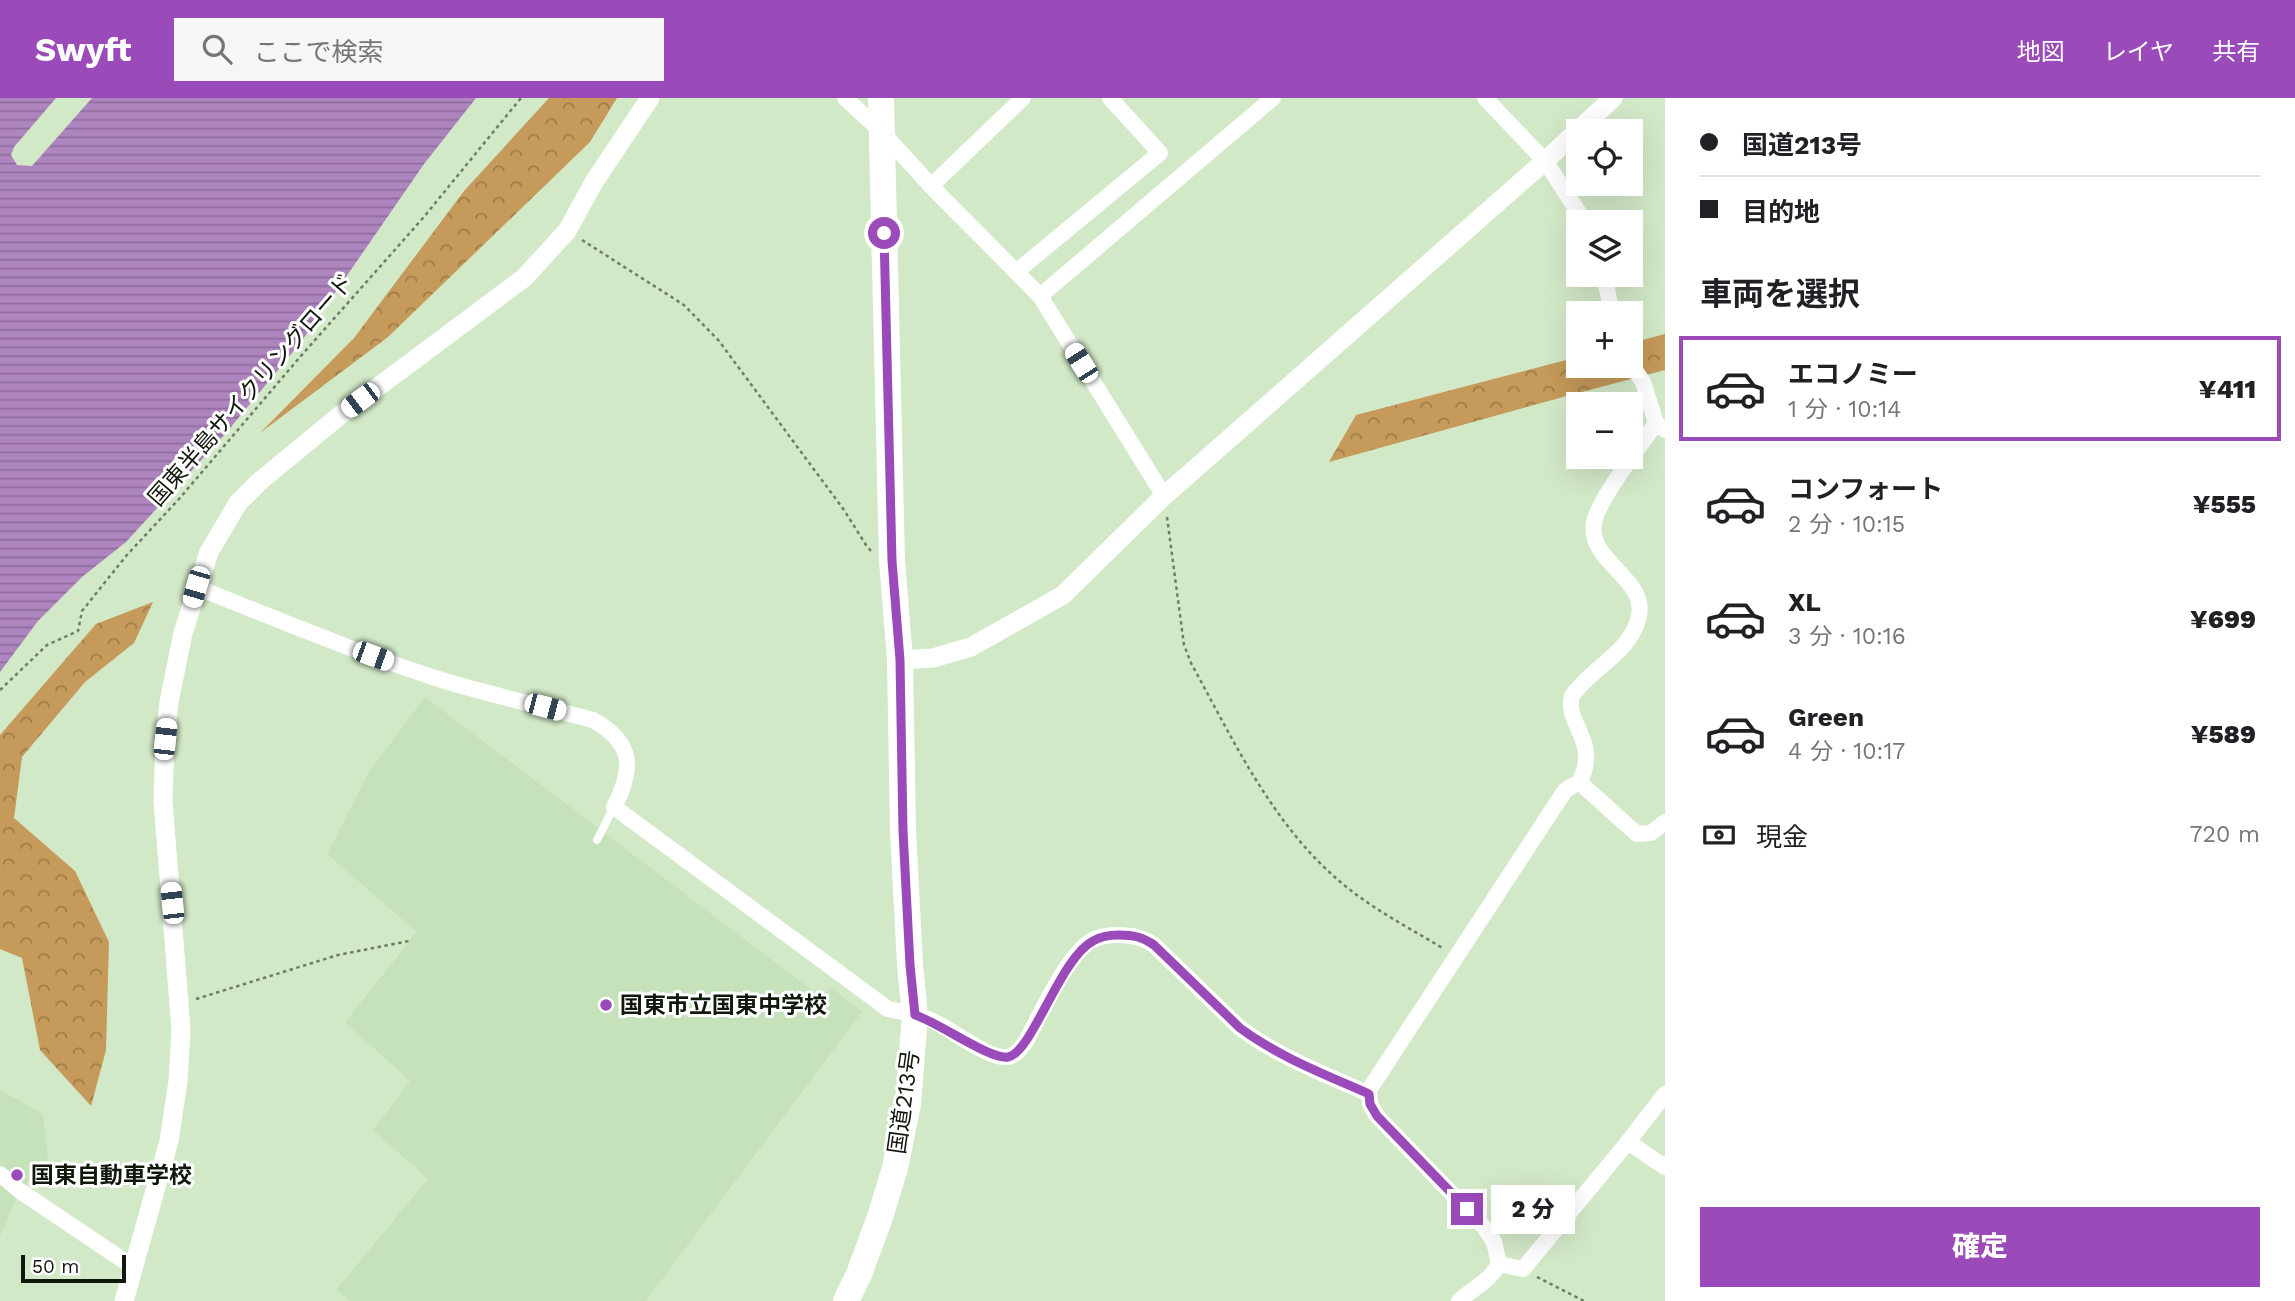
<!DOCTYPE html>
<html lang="ja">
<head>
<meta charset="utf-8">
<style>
  :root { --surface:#fff; --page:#f6f6f6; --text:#202124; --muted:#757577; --line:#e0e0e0; --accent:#9b4ab9 }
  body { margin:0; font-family:"Work Sans","Noto Sans JP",sans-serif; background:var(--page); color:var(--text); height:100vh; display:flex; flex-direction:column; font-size:26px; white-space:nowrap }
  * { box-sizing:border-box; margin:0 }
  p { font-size:23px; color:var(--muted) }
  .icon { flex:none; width:38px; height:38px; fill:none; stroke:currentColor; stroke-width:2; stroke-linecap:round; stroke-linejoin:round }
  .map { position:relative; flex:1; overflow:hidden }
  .panel { display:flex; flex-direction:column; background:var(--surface); width:630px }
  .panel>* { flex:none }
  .banner { display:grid; align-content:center; height:154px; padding:0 35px; background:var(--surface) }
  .controls { position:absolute; left:1566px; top:21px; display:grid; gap:14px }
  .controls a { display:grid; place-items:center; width:77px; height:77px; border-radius:0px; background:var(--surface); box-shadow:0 7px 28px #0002; font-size:35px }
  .scale { position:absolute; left:21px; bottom:18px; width:105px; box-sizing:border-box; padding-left:7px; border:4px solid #11190d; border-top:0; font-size:19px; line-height:24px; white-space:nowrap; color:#11190d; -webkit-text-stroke:5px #fff; paint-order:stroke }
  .end { position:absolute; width:32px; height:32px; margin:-16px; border:9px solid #9b4ab9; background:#fff; box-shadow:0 0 0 4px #fff }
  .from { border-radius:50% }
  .bubble { position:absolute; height:49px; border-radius:0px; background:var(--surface); box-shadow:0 7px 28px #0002; font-size:23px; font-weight:800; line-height:49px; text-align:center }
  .car { position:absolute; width:21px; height:42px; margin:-21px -10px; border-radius:9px; box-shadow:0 0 5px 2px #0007; background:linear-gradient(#fff 24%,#345 0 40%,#fff 0 76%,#345 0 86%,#fff 0) }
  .banner b { display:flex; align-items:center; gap:24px; height:66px; font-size:26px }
  .banner b+b { border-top:2px solid var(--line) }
  .banner i { width:18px; height:18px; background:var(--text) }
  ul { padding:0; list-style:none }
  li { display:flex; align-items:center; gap:21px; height:105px; margin:0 14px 10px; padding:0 21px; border:4px solid transparent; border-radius:0px }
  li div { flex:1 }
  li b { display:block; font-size:26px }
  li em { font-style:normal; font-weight:800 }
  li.current { border-color:var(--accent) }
  li>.icon { width:63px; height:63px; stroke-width:1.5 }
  h2 { padding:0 35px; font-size:32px; line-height:84px }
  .pay { display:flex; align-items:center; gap:18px; height:77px; padding:0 35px; font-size:26px }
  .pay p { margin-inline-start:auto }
  .button { display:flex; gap:14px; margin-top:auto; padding:14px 35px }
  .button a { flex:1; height:80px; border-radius:0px; background:var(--accent); color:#fff; font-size:28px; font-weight:800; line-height:80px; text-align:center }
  header { display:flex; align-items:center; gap:42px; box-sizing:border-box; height:98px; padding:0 35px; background:var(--accent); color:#fff }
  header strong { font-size:33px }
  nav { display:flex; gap:38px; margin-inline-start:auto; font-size:24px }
  .search { width:490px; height:63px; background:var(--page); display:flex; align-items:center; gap:18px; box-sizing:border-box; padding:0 24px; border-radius:0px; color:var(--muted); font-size:26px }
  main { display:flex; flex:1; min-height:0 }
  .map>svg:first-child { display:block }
</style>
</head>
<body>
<header>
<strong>Swyft</strong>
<div class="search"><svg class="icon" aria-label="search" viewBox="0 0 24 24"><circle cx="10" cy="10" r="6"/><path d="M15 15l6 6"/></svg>ここで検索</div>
<nav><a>地図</a><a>レイヤ</a><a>共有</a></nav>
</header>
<main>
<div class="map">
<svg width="1665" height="1203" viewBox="0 0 1665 1203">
  <defs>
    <pattern id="forest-crowns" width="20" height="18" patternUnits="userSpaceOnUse" patternTransform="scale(1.75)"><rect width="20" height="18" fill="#c59a5a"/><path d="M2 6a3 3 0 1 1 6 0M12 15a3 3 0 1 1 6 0" fill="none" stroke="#9f7d49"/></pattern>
    <pattern id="water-rules" width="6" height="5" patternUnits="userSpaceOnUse" patternTransform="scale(1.75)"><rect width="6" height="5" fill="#af85c0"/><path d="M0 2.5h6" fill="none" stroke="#8d6c9a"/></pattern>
  </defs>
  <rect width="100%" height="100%" fill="#d2e9c8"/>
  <g fill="#c6e2ba">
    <polygon points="425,599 821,899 832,890 862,914 646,1203 350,1203 336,1192 428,1081 373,1032 410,983 345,924 417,834 327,756 369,674"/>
    <polygon points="0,992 43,1016 48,1062 20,1093 0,1138"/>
  </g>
  <g fill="url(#forest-crowns)">
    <polygon points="549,0 617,0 590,44 388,239 260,335 354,240 464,93"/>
    <polygon points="1665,236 1665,272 1563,299 1329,364 1356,317 1578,259 1578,268 1631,268 1631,245"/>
    <polygon points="153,504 134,545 85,584 22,659 14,720 75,773 109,844 106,952 91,1008 40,952 22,860 0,851 0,637 96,526"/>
  </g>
  <polygon fill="url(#water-rules)" points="0,0 476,0 424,66 301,244 226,335 126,444 82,479 38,523 0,574"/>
  <polygon fill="#d2e9c8" points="56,0 92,0 32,68 17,67 11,57 14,49"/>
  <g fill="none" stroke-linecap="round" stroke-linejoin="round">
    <g stroke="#6e7d67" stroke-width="2.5" stroke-dasharray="3.5 3.5" stroke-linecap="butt">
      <polyline points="582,142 684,207 719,243 844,412 866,447 871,453"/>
      <path d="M1167,419l17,128 7,18c44,80 84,168 158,226 29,23 64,41 95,60"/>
      <polyline points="0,592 47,547 78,533 82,513 126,458 179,401 300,259 423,120 521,0"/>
      <polyline points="196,901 338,857 409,843"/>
      <polyline points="1537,1179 1584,1203"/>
    </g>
    <polyline stroke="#fff" stroke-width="8" points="597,742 614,709"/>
    <g stroke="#fff" stroke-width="16">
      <polyline points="845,0 882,34 931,88 1040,198 1164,398"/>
      <polyline points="1485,0 1545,63 1585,124"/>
      <polyline points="931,88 1023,0"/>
      <polyline points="1016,174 1160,55 1110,0"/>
      <polyline points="1604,177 1612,215"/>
      <polyline points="1040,198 1273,0"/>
      <polyline points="1631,266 1643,284 1656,325 1665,332"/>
      <path d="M196,489c83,33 166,68 252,95 48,14 97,25 145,38 41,23 41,48 21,87l274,202c14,3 29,5 43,11 18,8 55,37 73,37 10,1 15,-7 21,-14 15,-27 41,-87 66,-102 8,-5 18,-6 27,-6 14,0 25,2 36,10l86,83c39,29 84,46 129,66"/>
      <polyline points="1579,684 1637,736 1651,735 1665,724"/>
      <polyline points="1665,996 1628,1044 1665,1069"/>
      <polyline points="0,1076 20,1093 133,1169"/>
      <polyline points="1499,1166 1523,1171 1628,1044"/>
      <path d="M1459,1203c14,-13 31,-20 40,-37l-5,-22 -10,-15 -107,-111 -7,-12 -1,-14 195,-298c4,-5 10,-6 14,-9 4,-4 6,-12 7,-16 7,-30 -20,-47 -13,-71 18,-27 56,-42 66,-76 13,-41 -51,-57 -44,-97 3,-22 47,-78 62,-100"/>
    </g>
    <g stroke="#fff" stroke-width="19">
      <polyline points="900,562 933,560 971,549 1063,497 1164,398 1545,63 1613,0"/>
      <polyline points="124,1203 169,1043 178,983 181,932 163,703 165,641 169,604 183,535 209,454 238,405 259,384 339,318 524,180 567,133 594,84 650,0"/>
    </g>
    <polyline stroke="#fff" stroke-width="26" points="846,1203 859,1176 880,1119 895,1070 908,1006 915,917 910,867 903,733 900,562 892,463 881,0"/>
  </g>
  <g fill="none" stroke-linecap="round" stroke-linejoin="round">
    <path stroke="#9b4ab9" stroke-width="9" d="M884,135l8,328 8,99 3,171 7,134 5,50c23,7 75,45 93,42 24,-4 52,-99 85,-116 8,-5 17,-6 26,-6 14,0 24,2 35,10l86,83c39,29 84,46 129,66l1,10 7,12 90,93"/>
  </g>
  <g fill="#9b4ab9" stroke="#fff" stroke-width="2.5">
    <circle cx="606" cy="907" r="7"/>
    <circle cx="17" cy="1077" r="7"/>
  </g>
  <g text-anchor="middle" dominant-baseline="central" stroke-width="6" stroke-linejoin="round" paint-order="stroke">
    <g font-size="23" fill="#11190d" stroke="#fff">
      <text transform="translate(251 292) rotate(-49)">国東半島サイクリングロード</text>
      <text transform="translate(904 1004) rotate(-82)">国道213号</text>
    </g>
    <g font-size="23" font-weight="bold" fill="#11190d" stroke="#fff" text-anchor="start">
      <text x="620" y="907">国東市立国東中学校</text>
      <text x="31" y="1077">国東自動車学校</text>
    </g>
  </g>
</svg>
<div class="controls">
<a><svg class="icon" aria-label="locate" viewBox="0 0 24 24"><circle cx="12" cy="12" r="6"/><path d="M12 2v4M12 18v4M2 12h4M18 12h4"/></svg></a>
<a><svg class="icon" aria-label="layers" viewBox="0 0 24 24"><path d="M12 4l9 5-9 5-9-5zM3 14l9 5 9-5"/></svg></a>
<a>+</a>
<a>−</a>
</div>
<div class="scale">50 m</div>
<i class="end from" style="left:884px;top:135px"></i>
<i class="end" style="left:1467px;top:1111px"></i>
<div class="bubble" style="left:1491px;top:1087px;width:84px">2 分</div>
<i class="car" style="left:1081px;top:265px;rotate:328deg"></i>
<i class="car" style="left:360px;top:302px;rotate:233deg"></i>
<i class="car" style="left:196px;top:489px;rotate:196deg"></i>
<i class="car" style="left:373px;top:558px;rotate:110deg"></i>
<i class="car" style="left:545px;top:609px;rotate:105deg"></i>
<i class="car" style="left:165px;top:641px;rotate:6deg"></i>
<i class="car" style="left:172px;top:805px;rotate:354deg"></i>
</div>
<section class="panel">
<div class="banner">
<b><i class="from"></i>国道213号</b>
<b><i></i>目的地</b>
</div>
<h2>車両を選択</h2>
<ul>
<li class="current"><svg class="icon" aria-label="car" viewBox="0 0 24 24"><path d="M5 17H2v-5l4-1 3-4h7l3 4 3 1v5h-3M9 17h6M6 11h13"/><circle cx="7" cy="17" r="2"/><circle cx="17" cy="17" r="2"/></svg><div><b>エコノミー</b><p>1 分 · 10:14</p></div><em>¥411</em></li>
<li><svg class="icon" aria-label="car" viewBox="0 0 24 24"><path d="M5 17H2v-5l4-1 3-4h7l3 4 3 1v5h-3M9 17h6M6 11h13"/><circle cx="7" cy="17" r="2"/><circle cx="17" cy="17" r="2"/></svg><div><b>コンフォート</b><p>2 分 · 10:15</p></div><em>¥555</em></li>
<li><svg class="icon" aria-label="car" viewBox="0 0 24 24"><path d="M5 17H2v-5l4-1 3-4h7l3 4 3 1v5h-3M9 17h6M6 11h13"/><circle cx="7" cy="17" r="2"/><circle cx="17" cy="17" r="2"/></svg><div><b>XL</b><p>3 分 · 10:16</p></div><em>¥699</em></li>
<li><svg class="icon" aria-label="car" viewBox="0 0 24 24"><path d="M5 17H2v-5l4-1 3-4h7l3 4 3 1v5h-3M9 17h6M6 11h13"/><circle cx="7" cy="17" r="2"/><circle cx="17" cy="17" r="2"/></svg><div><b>Green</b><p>4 分 · 10:17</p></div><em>¥589</em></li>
</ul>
<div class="pay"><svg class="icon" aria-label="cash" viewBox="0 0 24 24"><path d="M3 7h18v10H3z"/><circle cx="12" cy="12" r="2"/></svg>現金<p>720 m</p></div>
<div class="button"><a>確定</a></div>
</section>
</main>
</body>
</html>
